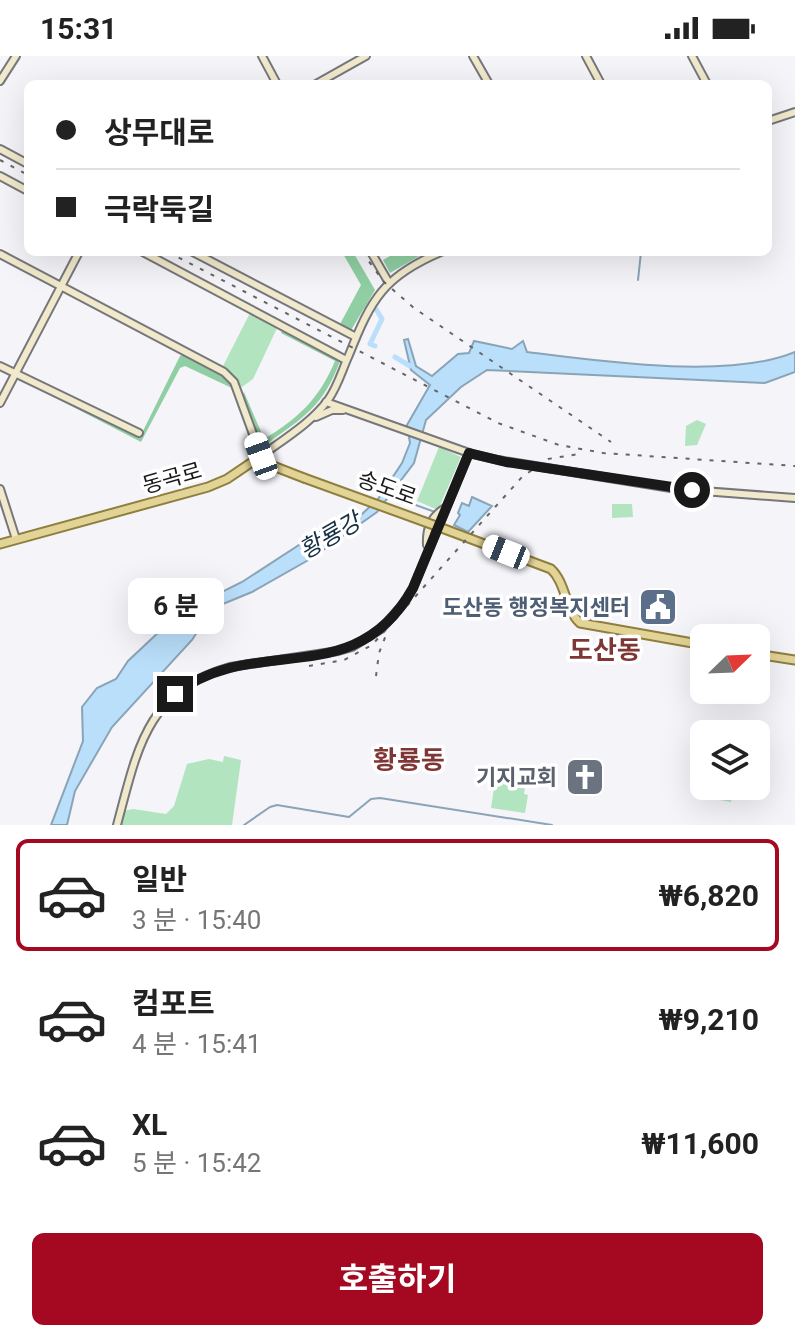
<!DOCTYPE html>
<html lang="ko">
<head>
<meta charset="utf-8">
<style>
  :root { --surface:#fff; --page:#f6f6f6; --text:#222; --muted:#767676; --line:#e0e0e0; --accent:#a40921 }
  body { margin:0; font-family:Roboto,"Noto Sans KR",sans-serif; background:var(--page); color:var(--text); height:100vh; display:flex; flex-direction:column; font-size:30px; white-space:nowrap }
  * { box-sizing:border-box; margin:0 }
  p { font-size:26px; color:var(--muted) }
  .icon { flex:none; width:44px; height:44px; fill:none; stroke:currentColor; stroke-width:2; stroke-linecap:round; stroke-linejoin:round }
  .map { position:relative; height:769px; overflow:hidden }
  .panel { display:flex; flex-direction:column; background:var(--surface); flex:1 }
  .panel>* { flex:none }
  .top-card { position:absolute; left:24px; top:24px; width:748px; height:176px; border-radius:12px; box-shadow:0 8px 32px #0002; display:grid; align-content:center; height:176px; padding:0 32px; background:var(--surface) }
  .needle { width:52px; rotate:67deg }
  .controls { position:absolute; left:690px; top:568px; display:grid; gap:16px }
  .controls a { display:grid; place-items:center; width:80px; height:80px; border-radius:12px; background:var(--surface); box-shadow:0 8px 32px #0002; font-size:40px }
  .end { position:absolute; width:36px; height:36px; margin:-18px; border:10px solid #19191a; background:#fff; box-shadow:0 0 0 4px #fff }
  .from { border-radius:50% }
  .bubble { position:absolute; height:56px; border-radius:12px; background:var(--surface); box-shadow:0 8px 32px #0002; font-size:26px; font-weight:700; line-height:56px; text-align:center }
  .car { position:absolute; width:24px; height:48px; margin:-24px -12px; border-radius:10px; box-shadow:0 0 6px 2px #0007; background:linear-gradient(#fff 24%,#345 0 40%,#fff 0 76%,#345 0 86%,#fff 0) }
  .top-card b { display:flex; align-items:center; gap:28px; height:76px; font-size:30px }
  .top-card b+b { border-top:2px solid var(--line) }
  .top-card i { width:20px; height:20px; background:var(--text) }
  ul { padding:14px 0 0; list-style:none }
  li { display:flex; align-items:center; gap:24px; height:112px; margin:0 16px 12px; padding:0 16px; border:4px solid transparent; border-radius:12px }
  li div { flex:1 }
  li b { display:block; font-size:30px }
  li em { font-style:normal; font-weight:700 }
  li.active { border-color:var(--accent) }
  li>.icon { width:72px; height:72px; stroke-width:1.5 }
  .cta { display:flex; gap:16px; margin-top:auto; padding:16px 32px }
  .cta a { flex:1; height:92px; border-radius:12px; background:var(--accent); color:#fff; font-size:32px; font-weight:700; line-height:92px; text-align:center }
  .status { display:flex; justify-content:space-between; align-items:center; height:56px; padding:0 40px; background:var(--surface); direction:ltr }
  .status svg { height:22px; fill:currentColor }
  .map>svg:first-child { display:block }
</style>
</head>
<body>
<div class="status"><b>15:31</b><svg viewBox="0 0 49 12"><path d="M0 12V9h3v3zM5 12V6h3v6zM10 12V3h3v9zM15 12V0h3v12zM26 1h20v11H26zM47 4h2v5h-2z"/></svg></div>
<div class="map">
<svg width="795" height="769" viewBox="0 0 795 769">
  <rect width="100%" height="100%" fill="#f4f4f9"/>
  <g fill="#b1e4bf">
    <polygon points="251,255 278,270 253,323 242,331 223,310"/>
    <polygon points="697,364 706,368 697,389 685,390 686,370"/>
    <polygon points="439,391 461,401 438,454 417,445"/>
    <polygon points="612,448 632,448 633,461 612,462"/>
    <polygon points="224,700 241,704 232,769 120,769 123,755 133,753 166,758 174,750 187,708 209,703 223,706"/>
    <polygon points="495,725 525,730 524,738 528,739 525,757 491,752"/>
    <polygon points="704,728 704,730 733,730 731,746 702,741"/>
  </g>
  <g fill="#8fcfa3">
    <polygon points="342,196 353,196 375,234 350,276 339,270 361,229"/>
    <polygon points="397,196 426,196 390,217 383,204"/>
    <path d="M282,274l58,31c-17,46 -36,56 -75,84l-4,-2 -18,-48 1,-3 20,47c35,-21 55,-40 71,-78l-54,-28z"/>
    <polygon points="183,299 224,320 234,333 185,310 180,312 141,386 19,323 21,322 140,381 180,300"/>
  </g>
  <g fill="#badffa" stroke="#8aa4b7" stroke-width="2">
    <path d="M408,283l8,27 16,10 26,-22 11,-1 5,-12 38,8 11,-8 4,11c71,9 202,28 268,0v20l-30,11 -278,-13 -26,17 -35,33 -12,43 -37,49 -65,46 -60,34 -39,16 -21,32 -80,87 -37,64 -8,34h-16l32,-84 -1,-34 15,-19 19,-9 12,-18 50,-47 64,-32 83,-54 20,-10 16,-3 17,-16 24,-36 8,-20 -3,-18 23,-40 -19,-15 -7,-30z"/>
    <polygon points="472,441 492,450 468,476 454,469 460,459 458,457 462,447 469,450"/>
  </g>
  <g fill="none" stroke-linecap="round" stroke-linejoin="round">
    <g stroke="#8aa4b7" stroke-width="2">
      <polyline points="503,199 506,196"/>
      <polyline points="638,224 641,196"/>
      <polyline points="388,439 435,456"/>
      <polyline points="244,769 270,751 277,749 349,761 371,743 380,742 552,769"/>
    </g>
    <g stroke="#badffa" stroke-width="5">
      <polyline points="375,290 370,288 382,263 376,253"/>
      <polyline points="395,301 410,310"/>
    </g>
    <defs>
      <g id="secondary">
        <polyline points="262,0 277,28"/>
        <polyline points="473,0 489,28"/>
        <polyline points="586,0 601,28"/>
        <polyline points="692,0 707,28"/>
        <polyline points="0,25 16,0"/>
        <polyline points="316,28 366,0"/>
        <polyline points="768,65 795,56"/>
        <polyline points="0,93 28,108"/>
        <polyline points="0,120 28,135"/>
        <polyline points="143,196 346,304"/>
        <polyline points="193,196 356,281"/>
        <polyline points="371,196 389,227"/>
        <path d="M0,198l224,118 10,10 27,74c23,-17 50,-33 67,-56 10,-14 14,-30 21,-45 22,-56 35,-79 92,-103"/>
        <polyline points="0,310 139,377"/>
        <polyline points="326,346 472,398 498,404 677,433 795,442"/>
        <polyline points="0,347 79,196"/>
        <polyline points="316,361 332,354 343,354"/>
        <polyline points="0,433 16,483"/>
        <path d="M427,489c-1,-17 4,-28 18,-37"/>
        <path d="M117,769c20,-74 29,-135 113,-158l108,-16 14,-4 29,-18 23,-26 9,-15 56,-135"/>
      </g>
      <g id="primary">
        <path d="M439,471l112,42c15,14 14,40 29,54l124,22"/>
        <polyline points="0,488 208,431 227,423 261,400 273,410 304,422"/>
        <polyline points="756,598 795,604"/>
      </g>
    </defs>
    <use href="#secondary" stroke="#77777b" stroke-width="10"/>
    <use href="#primary" stroke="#8f7e3e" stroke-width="11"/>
    <use href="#secondary" stroke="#f0e9cb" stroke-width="6"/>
    <use href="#primary" stroke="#e2d397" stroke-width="7"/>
    <g stroke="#656567" stroke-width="2" stroke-dasharray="4 8" stroke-linecap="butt">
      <polyline points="0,104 28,119"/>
      <polyline points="168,196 498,367 559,389 603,397 795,410"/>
      <polyline points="362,196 384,226 414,252 611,386"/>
      <polyline points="309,610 344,604 372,589 522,421 548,403 579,398"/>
      <polyline points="376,620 379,597 386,579"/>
    </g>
    <defs>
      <polyline id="primary-bridge" points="304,422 439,471"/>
    </defs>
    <use href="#primary-bridge" stroke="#8f7e3e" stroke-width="11" stroke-linecap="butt"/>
    <use href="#primary-bridge" stroke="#e2d397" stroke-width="7"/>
  </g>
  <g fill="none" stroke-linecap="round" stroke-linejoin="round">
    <path stroke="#19191a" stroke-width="10" d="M175,638c79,-62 179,0 238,-106l56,-135 37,9 186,28"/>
  </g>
  <defs>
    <symbol id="civic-square" viewBox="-11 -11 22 22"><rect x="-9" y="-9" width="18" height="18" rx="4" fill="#5c6f8a" stroke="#fff"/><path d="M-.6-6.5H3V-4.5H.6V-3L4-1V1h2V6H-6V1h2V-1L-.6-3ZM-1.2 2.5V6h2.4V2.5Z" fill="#fff"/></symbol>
    <symbol id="church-square" viewBox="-11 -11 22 22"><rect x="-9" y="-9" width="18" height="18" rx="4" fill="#6b7280" stroke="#fff"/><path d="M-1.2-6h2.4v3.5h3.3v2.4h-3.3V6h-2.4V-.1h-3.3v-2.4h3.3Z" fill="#fff"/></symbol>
  </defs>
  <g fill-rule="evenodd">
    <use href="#civic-square" x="636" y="529" width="44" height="44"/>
    <use href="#church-square" x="563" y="699" width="44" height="44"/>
  </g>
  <g text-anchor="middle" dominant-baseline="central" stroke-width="7" stroke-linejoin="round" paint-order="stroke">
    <g font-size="22" fill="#19191a" stroke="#fff">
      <text transform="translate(172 422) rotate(-16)">동곡로</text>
      <text transform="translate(387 432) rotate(20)">송도로</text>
    </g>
    <g font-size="22" font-weight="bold" fill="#4e5e75" stroke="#fff" text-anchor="end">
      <text x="630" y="551">도산동 행정복지센터</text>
    </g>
    <g font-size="22" font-weight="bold" fill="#5b616d" stroke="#fff" text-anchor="end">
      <text x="557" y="721">기지교회</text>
    </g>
    <g font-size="24" font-style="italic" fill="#143043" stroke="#fff">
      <text transform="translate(330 480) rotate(-30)">황룡강</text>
    </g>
    <g font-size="26" font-weight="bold" fill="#7f3736" stroke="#fff">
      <text x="605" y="594">도산동</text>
      <text x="409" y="704">황룡동</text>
    </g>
  </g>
</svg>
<div class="controls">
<a><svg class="needle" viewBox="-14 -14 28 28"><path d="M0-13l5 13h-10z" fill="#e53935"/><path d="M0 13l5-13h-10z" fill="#767676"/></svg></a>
<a><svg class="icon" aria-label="layers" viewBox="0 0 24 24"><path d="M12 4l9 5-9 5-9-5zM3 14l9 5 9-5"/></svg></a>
</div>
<i class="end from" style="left:692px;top:434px"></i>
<i class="end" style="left:175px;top:638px"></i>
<div class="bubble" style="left:128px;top:522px;width:96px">6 분</div>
<i class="car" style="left:261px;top:400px;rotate:340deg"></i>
<i class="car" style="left:506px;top:496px;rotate:292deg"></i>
<div class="top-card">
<b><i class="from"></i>상무대로</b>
<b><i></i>극락둑길</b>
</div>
</div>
<section class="panel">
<ul>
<li class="active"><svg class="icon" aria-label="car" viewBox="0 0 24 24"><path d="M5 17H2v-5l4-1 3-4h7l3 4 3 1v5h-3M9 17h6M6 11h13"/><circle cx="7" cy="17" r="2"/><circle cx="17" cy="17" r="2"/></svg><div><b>일반</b><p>3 분 · 15:40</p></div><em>₩6,820</em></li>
<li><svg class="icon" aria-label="car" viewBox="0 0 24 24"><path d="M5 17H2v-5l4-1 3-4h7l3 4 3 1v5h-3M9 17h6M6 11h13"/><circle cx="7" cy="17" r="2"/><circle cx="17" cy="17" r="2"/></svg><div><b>컴포트</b><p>4 분 · 15:41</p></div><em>₩9,210</em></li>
<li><svg class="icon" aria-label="car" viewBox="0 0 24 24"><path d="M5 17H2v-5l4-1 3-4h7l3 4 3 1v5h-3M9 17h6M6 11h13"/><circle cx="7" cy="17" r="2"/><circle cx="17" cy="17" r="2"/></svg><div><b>XL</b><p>5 분 · 15:42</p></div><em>₩11,600</em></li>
</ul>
<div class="cta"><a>호출하기</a></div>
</section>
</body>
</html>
